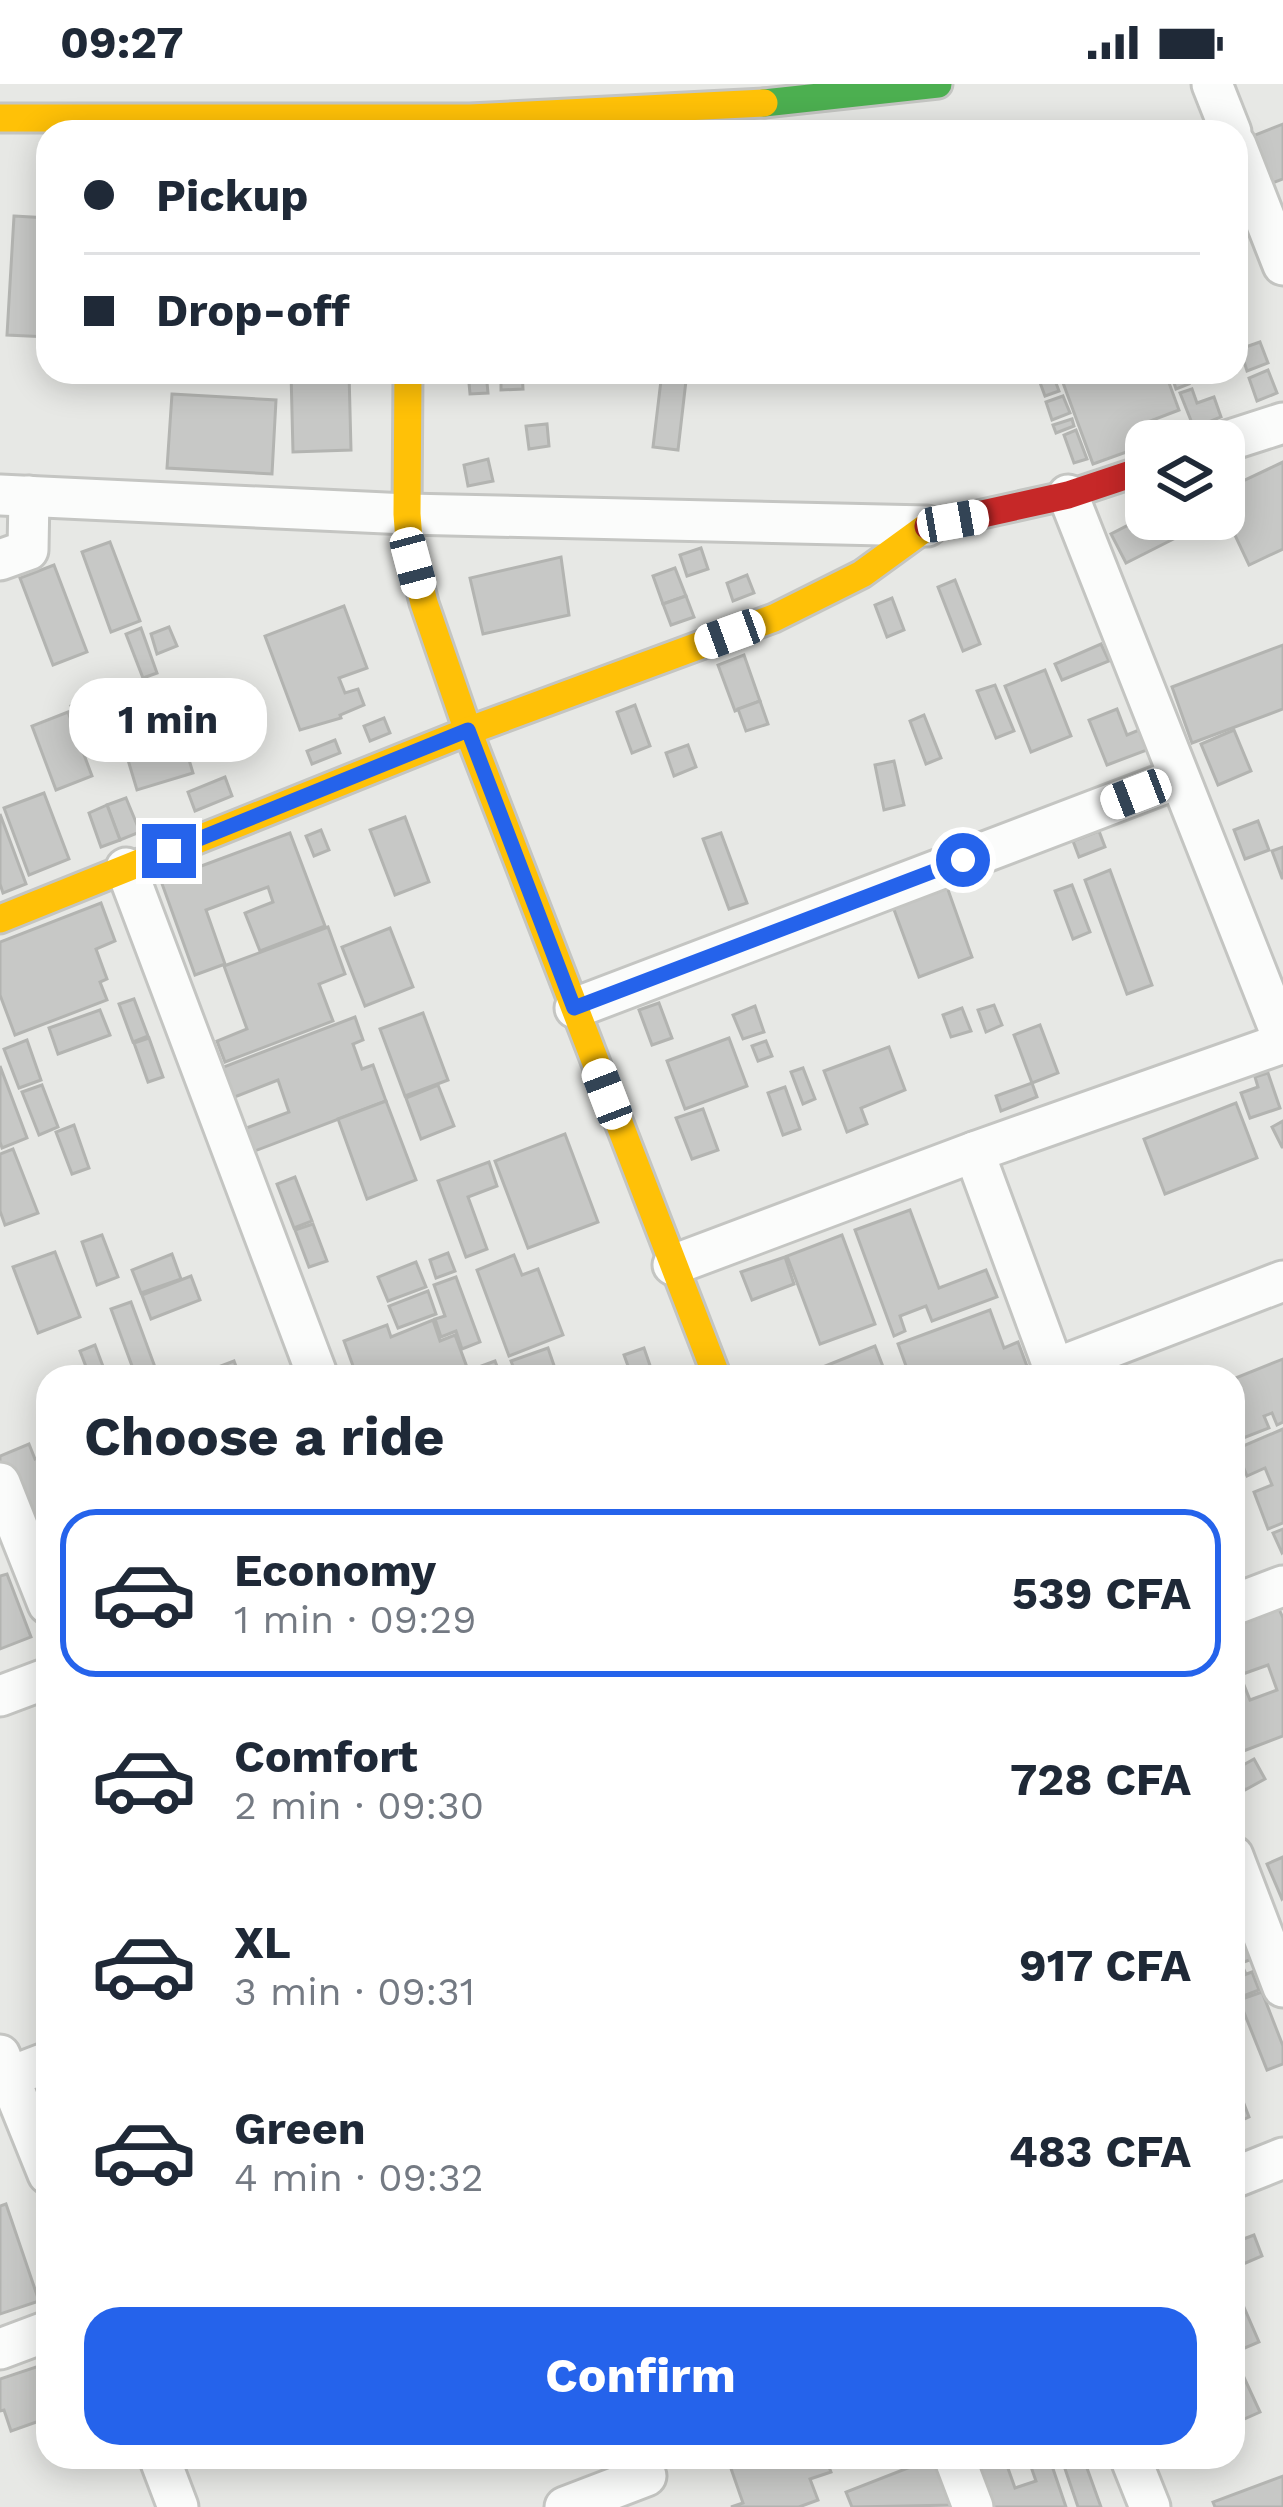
<!DOCTYPE html>
<html lang="en">
<head>
<meta charset="utf-8">
<style>
  :root { --surface:#fff; --page:#f2f2f3; --text:#1f2937; --muted:#747a83; --line:#e0e1e3; --accent:#2563eb }
  body { margin:0; font-family:"Work Sans",sans-serif; background:var(--page); color:var(--text); height:100vh; display:flex; flex-direction:column; font-size:45px; white-space:nowrap }
  * { box-sizing:border-box; margin:0 }
  p { font-size:39px; color:var(--muted) }
  .icon { flex:none; width:66px; height:66px; fill:none; stroke:currentColor; stroke-width:2; stroke-linecap:round; stroke-linejoin:round }
  .map { position:relative; flex:1; overflow:hidden }
  .panel { position:absolute; left:36px; top:1281px; width:1209px; height:1104px; display:flex; flex-direction:column; background:var(--surface); border-radius:36px; box-shadow:0 6px 30px #0003 }
  .panel>* { flex:none }
  .top-card { position:absolute; left:36px; top:36px; width:1212px; height:264px; border-radius:36px; box-shadow:0 6px 30px #0003; display:grid; align-content:center; height:264px; padding:0 48px; background:var(--surface) }
  .fabs { position:absolute; left:1125px; top:336px; display:grid; gap:24px }
  .fabs a { display:grid; place-items:center; width:120px; height:120px; border-radius:24px; background:var(--surface); box-shadow:0 6px 30px #0003; font-size:60px }
  .end { position:absolute; width:54px; height:54px; margin:-27px; border:15px solid #2563eb; background:#fff; box-shadow:0 0 0 6px #fff }
  .from { border-radius:50% }
  .bubble { position:absolute; height:84px; border-radius:36px; background:var(--surface); box-shadow:0 6px 30px #0003; font-size:39px; font-weight:700; line-height:84px; text-align:center }
  .car { position:absolute; width:36px; height:72px; margin:-36px -18px; border-radius:15px; box-shadow:0 0 9px 3px #0007; background:linear-gradient(#fff 24%,#345 0 40%,#fff 0 76%,#345 0 86%,#fff 0) }
  .top-card b { display:flex; align-items:center; gap:42px; height:114px; font-size:45px }
  .top-card b+b { border-top:3px solid var(--line) }
  .top-card i { width:30px; height:30px; background:var(--text) }
  ul { padding:0; list-style:none }
  li { display:flex; align-items:center; gap:36px; height:168px; margin:0 24px 18px; padding:0 24px; border:6px solid transparent; border-radius:36px }
  li div { flex:1 }
  li b { display:block; font-size:45px }
  li em { font-style:normal; font-weight:700 }
  li.active { border-color:var(--accent) }
  li>.icon { width:108px; height:108px; stroke-width:1.5 }
  h2 { padding:0 48px; font-size:54px; line-height:144px }
  .primary-button { display:flex; gap:24px; margin-top:auto; padding:24px 48px }
  .primary-button a { flex:1; height:138px; border-radius:36px; background:var(--accent); color:#fff; font-size:48px; font-weight:700; line-height:138px; text-align:center }
  .status { display:flex; justify-content:space-between; align-items:center; height:84px; padding:0 60px; background:var(--surface); direction:ltr }
  .status svg { height:33px; fill:currentColor }
  .map>svg:first-child { display:block }
</style>
</head>
<body>
<div class="status"><b>09:27</b><svg viewBox="0 0 49 12"><path d="M0 12V9h3v3zM5 12V6h3v6zM10 12V3h3v9zM15 12V0h3v12zM26 1h20v11H26zM47 4h2v5h-2z"/></svg></div>
<div class="map">
<svg width="1283" height="2423" viewBox="0 0 1283 2423">
  <rect width="100%" height="100%" fill="#e7e8e5"/>
  <g fill="#c7c8c6" stroke="#b3b4b1" stroke-width="3" fill-rule="evenodd">
    <polygon points="1283,40 1283,95 1264,102 1245,55"/>
    <polygon points="14,132 48,134 48,253 7,251"/>
    <polygon points="1260,258 1268,279 1247,287 1240,265"/>
    <polygon points="1268,286 1277,309 1257,317 1249,294"/>
    <polygon points="291,288 349,288 351,366 293,368"/>
    <polygon points="468,288 486,288 488,309 470,310"/>
    <polygon points="501,288 522,288 523,305 501,306"/>
    <polygon points="662,288 687,288 678,366 653,363"/>
    <polygon points="1059,288 1165,288 1179,326 1150,337 1158,357 1146,357 1146,361 1093,380"/>
    <polygon points="1184,288 1189,300 1176,305 1171,290"/>
    <polygon points="1187,288 1213,288 1213,289 1191,298"/>
    <polygon points="1053,291 1059,307 1045,312 1039,296"/>
    <polygon points="1192,305 1197,319 1214,313 1221,333 1194,344 1180,309"/>
    <polygon points="172,310 276,316 272,390 167,384"/>
    <polygon points="1063,312 1070,329 1052,336 1046,318"/>
    <polygon points="1072,335 1074,342 1056,349 1053,341"/>
    <polygon points="547,340 549,362 529,365 526,342"/>
    <polygon points="1076,346 1087,375 1074,379 1064,351"/>
    <polygon points="488,375 493,397 468,402 464,381"/>
    <polygon points="1283,378 1283,465 1249,481 1224,428 1224,406"/>
    <polygon points="1146,432 1146,435 1213,435 1126,479 1111,450"/>
    <polygon points="110,458 140,537 111,548 82,468"/>
    <polygon points="701,464 708,485 687,492 680,471"/>
    <polygon points="561,473 569,531 483,550 470,494"/>
    <polygon points="54,481 87,568 53,581 20,494"/>
    <polygon points="675,484 686,512 663,520 653,492"/>
    <polygon points="747,491 754,509 733,517 727,499"/>
    <polygon points="955,496 980,560 963,567 938,503"/>
    <polygon points="686,512 694,533 671,541 663,520"/>
    <polygon points="892,514 904,546 887,553 875,521"/>
    <polygon points="344,522 367,584 339,594 345,609 358,605 364,621 340,631 341,634 300,646 265,552"/>
    <polygon points="169,543 177,562 157,570 151,550"/>
    <polygon points="141,544 157,589 143,594 126,550"/>
    <polygon points="1101,560 1109,577 1062,596 1055,580"/>
    <polygon points="1283,561 1283,625 1192,659 1172,603"/>
    <polygon points="744,571 760,617 735,627 718,581"/>
    <polygon points="1045,586 1071,652 1031,668 1005,602"/>
    <polygon points="166,599 193,689 137,706 110,616"/>
    <polygon points="995,601 1014,647 996,654 977,607"/>
    <polygon points="90,615 102,645 83,653 71,622"/>
    <polygon points="760,617 768,640 746,647 738,625"/>
    <polygon points="635,621 650,662 632,669 617,628"/>
    <polygon points="1117,625 1127,651 1139,646 1147,666 1107,681 1089,636"/>
    <polygon points="68,628 92,692 56,706 32,642"/>
    <polygon points="924,631 941,674 926,680 910,637"/>
    <polygon points="384,634 390,649 370,657 364,642"/>
    <polygon points="1234,646 1251,687 1218,701 1201,660"/>
    <polygon points="335,656 340,669 312,680 307,667"/>
    <polygon points="688,661 696,683 674,692 666,669"/>
    <polygon points="894,677 904,721 884,726 875,681"/>
    <polygon points="225,693 232,712 195,727 188,708"/>
    <polygon points="44,709 69,775 29,791 4,724"/>
    <polygon points="126,714 140,748 120,756 107,721"/>
    <polygon points="107,721 120,756 101,763 89,729"/>
    <polygon points="0,730 26,800 3,809 0,800"/>
    <polygon points="405,733 429,798 395,811 370,746"/>
    <polygon points="1258,737 1269,766 1245,775 1234,746"/>
    <polygon points="321,746 329,766 314,772 306,752"/>
    <polygon points="1099,747 1105,763 1079,773 1073,757"/>
    <polygon points="290,749 325,842 260,867 245,829 273,818 268,803 206,826 225,880 195,891 161,797"/>
    <polygon points="721,749 747,819 729,825 703,755"/>
    <polygon points="1283,763 1283,794 1282,794 1272,767"/>
    <polygon points="1110,786 1152,901 1127,910 1085,796"/>
    <polygon points="1072,801 1090,848 1073,855 1055,807"/>
    <polygon points="947,803 972,873 919,893 893,823"/>
    <polygon points="101,819 115,857 96,865 107,895 100,898 107,916 15,951 0,911 0,858"/>
    <polygon points="328,843 345,890 319,900 333,937 225,978 217,957 247,945 224,882"/>
    <polygon points="390,844 413,903 365,922 342,863"/>
    <polygon points="134,915 148,952 133,958 119,920"/>
    <polygon points="659,919 672,954 652,961 639,926"/>
    <polygon points="994,921 1002,941 986,948 978,926"/>
    <polygon points="755,922 764,948 743,955 733,931"/>
    <polygon points="962,924 971,947 951,953 943,931"/>
    <polygon points="100,926 110,951 58,970 49,944"/>
    <polygon points="423,929 448,996 405,1012 380,945"/>
    <polygon points="355,933 363,956 353,960 362,985 373,981 386,1017 252,1068 244,1045 289,1028 278,996 232,1014 221,984"/>
    <polygon points="1040,941 1058,989 1032,999 1014,951"/>
    <polygon points="149,954 163,993 148,998 134,959"/>
    <polygon points="729,954 747,1002 685,1025 667,977"/>
    <polygon points="27,956 41,996 19,1004 4,965"/>
    <polygon points="766,957 772,972 758,977 752,962"/>
    <polygon points="889,963 905,1006 861,1024 867,1040 847,1048 824,987"/>
    <polygon points="0,982 27,1054 2,1064 0,1058"/>
    <polygon points="803,984 815,1015 803,1020 791,988"/>
    <polygon points="1268,989 1280,1024 1250,1034 1241,1009 1258,1003 1255,993"/>
    <polygon points="1032,999 1037,1013 1001,1027 996,1012"/>
    <polygon points="42,1001 58,1043 39,1051 22,1008"/>
    <polygon points="438,1001 454,1042 421,1055 406,1014"/>
    <polygon points="785,1003 800,1045 783,1051 768,1009"/>
    <polygon points="386,1017 416,1096 367,1115 338,1035"/>
    <polygon points="1236,1019 1257,1074 1165,1110 1144,1055"/>
    <polygon points="703,1025 718,1066 692,1075 676,1034"/>
    <polygon points="1283,1037 1283,1063 1282,1063 1272,1043"/>
    <polygon points="74,1041 89,1084 72,1090 56,1048"/>
    <polygon points="565,1050 598,1138 528,1164 495,1077"/>
    <polygon points="13,1065 38,1129 5,1141 0,1127 0,1070"/>
    <polygon points="489,1078 497,1102 468,1113 487,1165 466,1173 438,1097"/>
    <polygon points="295,1093 312,1137 294,1144 277,1100"/>
    <polygon points="910,1126 939,1204 986,1186 997,1213 932,1237 926,1222 900,1232 905,1247 894,1252 855,1146"/>
    <polygon points="313,1140 327,1177 309,1183 295,1146"/>
    <polygon points="102,1151 118,1193 97,1201 82,1158"/>
    <polygon points="842,1151 875,1240 820,1260 787,1172"/>
    <polygon points="55,1168 80,1233 38,1249 13,1183"/>
    <polygon points="448,1169 455,1187 436,1194 430,1176"/>
    <polygon points="172,1170 181,1195 141,1209 132,1186"/>
    <polygon points="514,1171 522,1191 538,1185 563,1251 509,1272 477,1186"/>
    <polygon points="785,1173 794,1200 752,1216 741,1188"/>
    <polygon points="416,1178 426,1203 388,1217 378,1193"/>
    <polygon points="191,1192 200,1216 151,1235 142,1211"/>
    <polygon points="456,1193 480,1258 462,1265 456,1247 441,1253 435,1235 445,1232 434,1201"/>
    <polygon points="428,1207 436,1230 398,1244 389,1222"/>
    <polygon points="131,1218 155,1283 135,1290 111,1225"/>
    <polygon points="990,1226 1004,1264 1018,1258 1028,1285 1019,1289 1021,1293 910,1293 898,1260"/>
    <polygon points="433,1236 440,1257 455,1251 468,1286 450,1293 357,1293 344,1257 387,1241 391,1253"/>
    <polygon points="95,1261 107,1293 90,1293 80,1267"/>
    <polygon points="875,1262 887,1293 798,1293"/>
    <polygon points="548,1264 558,1293 517,1293 511,1277"/>
    <polygon points="644,1264 654,1293 632,1293 624,1271"/>
    <polygon points="1283,1275 1283,1338 1277,1341 1272,1329 1264,1332 1269,1344 1233,1358 1233,1295"/>
    <polygon points="234,1277 240,1293 198,1293 197,1291"/>
    <polygon points="495,1277 501,1293 452,1293"/>
    <polygon points="1283,1345 1283,1439 1268,1445 1254,1408 1272,1401 1265,1384 1247,1392 1236,1365"/>
    <polygon points="29,1360 35,1375 48,1369 48,1452 31,1459 0,1386 0,1372"/>
    <polygon points="1283,1445 1283,1468 1282,1469 1273,1449"/>
    <polygon points="7,1490 31,1553 0,1565 0,1492"/>
    <path d="M1279,1525l4,9v118l-50,19v-38l6,-2 -6,-16v-72zM1268,1581l9,25 -27,10 -10,-25z"/>
    <polygon points="1254,1675 1265,1695 1245,1706 1234,1686"/>
    <polygon points="1283,1773 1283,1814 1282,1815 1267,1780"/>
    <polygon points="1233,1824 1252,1875 1241,1879 1245,1888 1233,1893"/>
    <polygon points="1252,1888 1259,1906 1233,1916 1233,1895"/>
    <polygon points="1262,1908 1283,1962 1283,1980 1267,1986 1239,1916"/>
    <polygon points="1233,1991 1249,2033 1233,2040"/>
    <polygon points="6,2120 39,2217 0,2230 0,2122"/>
    <polygon points="1254,2151 1262,2172 1241,2181 1233,2159"/>
    <polygon points="1243,2221 1259,2258 1233,2269 1233,2225"/>
    <polygon points="1235,2274 1260,2328 1233,2340 1233,2275"/>
    <polygon points="48,2279 48,2334 11,2347 4,2326 0,2327 0,2295"/>
    <polygon points="727,2373 825,2373 831,2388 810,2395 818,2416 799,2423 731,2423 743,2419"/>
    <polygon points="936,2373 955,2421 852,2423 846,2408"/>
    <polygon points="1004,2373 1015,2404 1036,2397 1030,2380 1049,2373 1066,2423 988,2423 974,2383"/>
    <polygon points="1061,2373 1083,2373 1101,2423 1078,2423"/>
    <polygon points="1283,2392 1283,2423 1215,2423 1213,2418"/>
  </g>
  <g fill="none" stroke-linecap="round" stroke-linejoin="round">
    <defs>
      <g id="street">
        <polyline points="1212,0 1231,48"/>
        <polyline points="1236,61 1283,181"/>
        <polyline points="1224,358 1283,339"/>
        <polyline points="0,411 407,430 927,442"/>
        <polyline points="1068,411 1283,955"/>
        <polyline points="0,476 28,466 29,412"/>
        <polyline points="126,784 318,1293"/>
        <polyline points="575,924 1179,694"/>
        <polyline points="974,1068 1057,1293"/>
        <polyline points="673,1181 974,1068 1283,959"/>
        <polyline points="1054,1285 1283,1197"/>
        <polyline points="0,1399 48,1520"/>
        <polyline points="1233,1521 1283,1502"/>
        <polyline points="0,1612 48,1594"/>
        <polyline points="1233,1772 1283,1903"/>
        <polyline points="0,1971 48,2090"/>
        <polyline points="9,1993 48,1978"/>
        <polyline points="1233,2094 1283,2074"/>
        <polyline points="0,2265 48,2247"/>
        <polyline points="159,2373 178,2423"/>
        <polyline points="954,2373 973,2423"/>
        <polyline points="1130,2373 1150,2423"/>
        <polyline points="565,2423 646,2392"/>
      </g>
      <polyline id="fast" points="764,19 938,0"/>
      <g id="slow">
        <polyline points="0,34 470,34 764,19"/>
        <polyline points="408,288 407,430 409,457 424,519 468,647 717,1293"/>
        <polyline points="0,835 468,647 774,534 862,490 928,442"/>
      </g>
      <polyline id="jam" points="928,442 1068,411 1146,385"/>
    </defs>
    <use href="#street" stroke="#c4c5c2" stroke-width="45"/>
    <use href="#fast" stroke="#c4c5c2" stroke-width="33"/>
    <use href="#slow" stroke="#c4c5c2" stroke-width="33"/>
    <use href="#jam" stroke="#c4c5c2" stroke-width="33"/>
    <use href="#street" stroke="#fbfcfb" stroke-width="39"/>
    <use href="#fast" stroke="#4caf50" stroke-width="27"/>
    <use href="#slow" stroke="#ffc107" stroke-width="27"/>
    <use href="#jam" stroke="#c62828" stroke-width="27"/>
  </g>
  <g fill="none" stroke-linecap="round" stroke-linejoin="round">
    <polyline stroke="#2563eb" stroke-width="15" points="169,767 468,646 574,924 963,776"/>
  </g>
</svg>
<div class="fabs">
<a><svg class="icon" aria-label="layers" viewBox="0 0 24 24"><path d="M12 4l9 5-9 5-9-5zM3 14l9 5 9-5"/></svg></a>
</div>
<i class="end from" style="left:963px;top:776px"></i>
<i class="end" style="left:169px;top:767px"></i>
<div class="bubble" style="left:69px;top:594px;width:198px">1 min</div>
<i class="car" style="left:953px;top:437px;rotate:80deg"></i>
<i class="car" style="left:413px;top:479px;rotate:165deg"></i>
<i class="car" style="left:730px;top:550px;rotate:250deg"></i>
<i class="car" style="left:1136px;top:710px;rotate:249deg"></i>
<i class="car" style="left:607px;top:1010px;rotate:339deg"></i>
<div class="top-card">
<b><i class="from"></i>Pickup</b>
<b><i></i>Drop-off</b>
</div>
<section class="panel">
<h2>Choose a ride</h2>
<ul>
<li class="active"><svg class="icon" aria-label="car" viewBox="0 0 24 24"><path d="M5 17H2v-5l4-1 3-4h7l3 4 3 1v5h-3M9 17h6M6 11h13"/><circle cx="7" cy="17" r="2"/><circle cx="17" cy="17" r="2"/></svg><div><b>Economy</b><p>1 min · 09:29</p></div><em>539 CFA</em></li>
<li><svg class="icon" aria-label="car" viewBox="0 0 24 24"><path d="M5 17H2v-5l4-1 3-4h7l3 4 3 1v5h-3M9 17h6M6 11h13"/><circle cx="7" cy="17" r="2"/><circle cx="17" cy="17" r="2"/></svg><div><b>Comfort</b><p>2 min · 09:30</p></div><em>728 CFA</em></li>
<li><svg class="icon" aria-label="car" viewBox="0 0 24 24"><path d="M5 17H2v-5l4-1 3-4h7l3 4 3 1v5h-3M9 17h6M6 11h13"/><circle cx="7" cy="17" r="2"/><circle cx="17" cy="17" r="2"/></svg><div><b>XL</b><p>3 min · 09:31</p></div><em>917 CFA</em></li>
<li><svg class="icon" aria-label="car" viewBox="0 0 24 24"><path d="M5 17H2v-5l4-1 3-4h7l3 4 3 1v5h-3M9 17h6M6 11h13"/><circle cx="7" cy="17" r="2"/><circle cx="17" cy="17" r="2"/></svg><div><b>Green</b><p>4 min · 09:32</p></div><em>483 CFA</em></li>
</ul>
<div class="primary-button"><a>Confirm</a></div>
</section>
</div>
</body>
</html>
